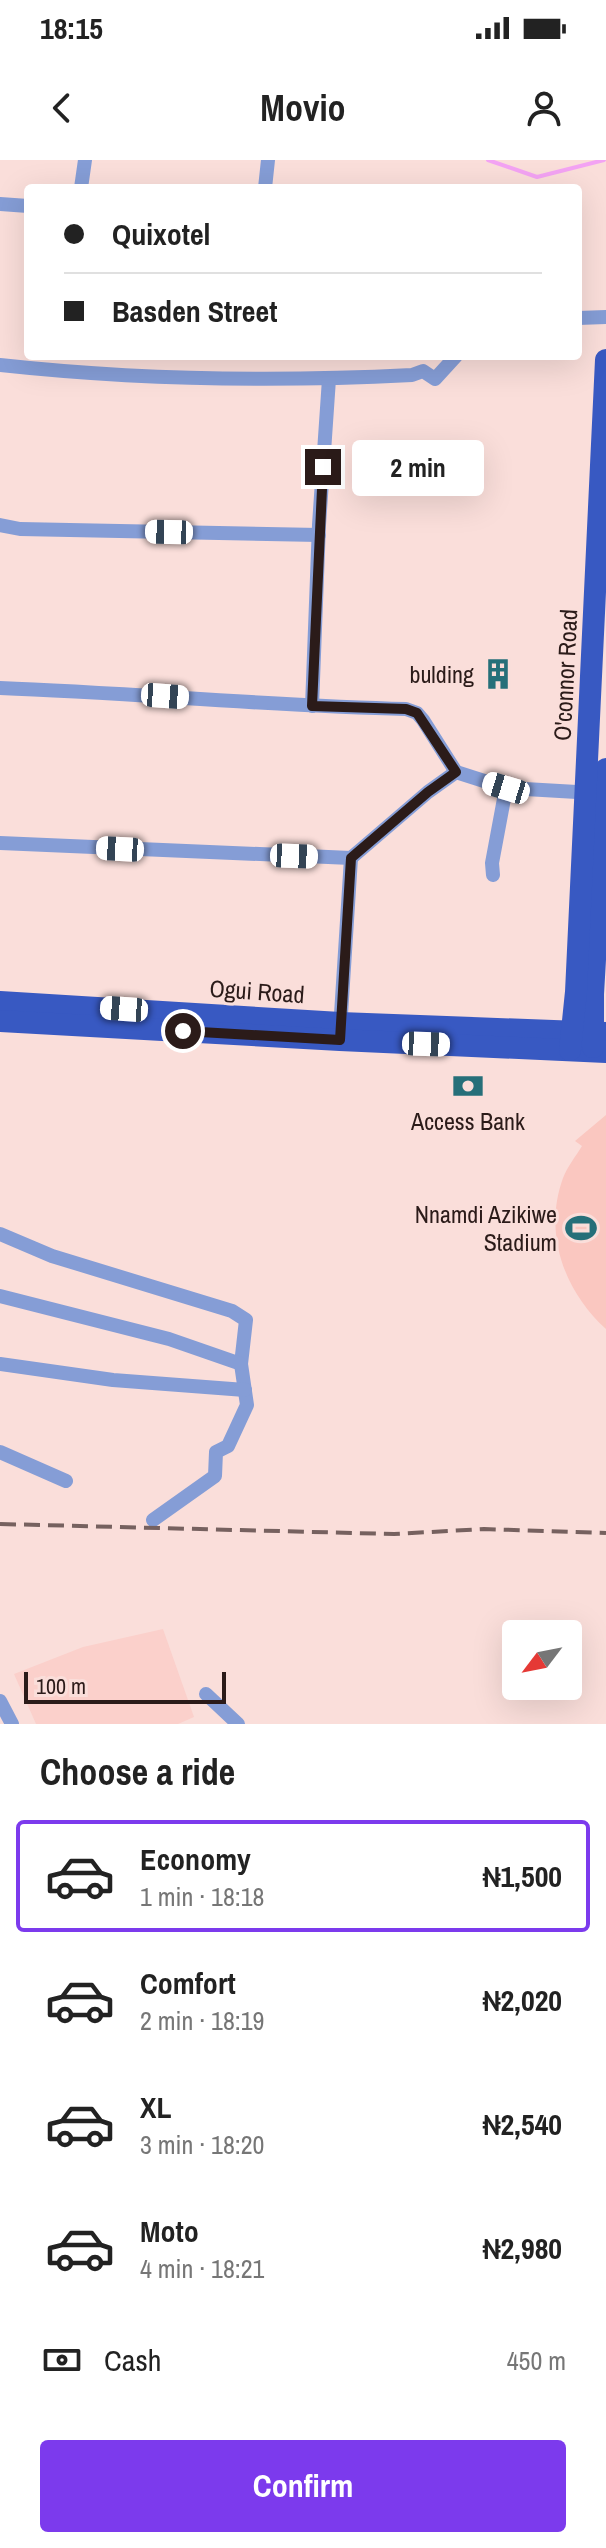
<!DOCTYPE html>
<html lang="en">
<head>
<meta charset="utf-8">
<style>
  :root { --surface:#fff; --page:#f2f2f2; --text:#222; --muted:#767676; --line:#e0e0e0; --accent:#7c3aed }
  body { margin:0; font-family:"Archivo Narrow",sans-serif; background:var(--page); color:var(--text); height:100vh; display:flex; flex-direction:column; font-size:30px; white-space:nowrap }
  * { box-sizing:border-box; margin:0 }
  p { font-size:26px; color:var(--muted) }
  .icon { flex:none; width:44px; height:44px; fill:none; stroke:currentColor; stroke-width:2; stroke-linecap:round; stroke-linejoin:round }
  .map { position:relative; height:1564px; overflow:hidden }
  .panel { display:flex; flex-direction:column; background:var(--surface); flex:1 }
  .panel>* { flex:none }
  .guide { position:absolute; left:24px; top:24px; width:558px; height:176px; border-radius:8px; box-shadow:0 8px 32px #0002; display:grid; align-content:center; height:176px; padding:0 40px; background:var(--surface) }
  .needle { width:52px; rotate:238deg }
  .controls { position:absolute; left:502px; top:1460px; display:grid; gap:16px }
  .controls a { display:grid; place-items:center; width:80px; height:80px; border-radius:8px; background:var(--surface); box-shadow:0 8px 32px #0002; font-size:40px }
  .scale { position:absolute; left:24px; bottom:20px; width:202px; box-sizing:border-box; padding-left:8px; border:4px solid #2b1b19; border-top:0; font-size:22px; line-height:28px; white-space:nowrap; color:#2b1b19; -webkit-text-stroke:6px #fadeda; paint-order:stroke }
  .end { position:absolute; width:36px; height:36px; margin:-18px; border:10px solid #2b1b19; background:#fff; box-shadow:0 0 0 4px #fff }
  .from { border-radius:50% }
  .bubble { position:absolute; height:56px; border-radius:8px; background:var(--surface); box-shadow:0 8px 32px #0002; font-size:26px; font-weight:800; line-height:56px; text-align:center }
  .car { position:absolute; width:24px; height:48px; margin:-24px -12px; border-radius:10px; box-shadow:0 0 6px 2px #0007; background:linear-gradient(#fff 24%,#345 0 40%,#fff 0 76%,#345 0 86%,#fff 0) }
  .guide b { display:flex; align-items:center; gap:28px; height:76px; font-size:30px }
  .guide b+b { border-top:2px solid var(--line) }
  .guide i { width:20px; height:20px; background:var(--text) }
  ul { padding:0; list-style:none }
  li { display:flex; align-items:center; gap:24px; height:112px; margin:0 16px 12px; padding:0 24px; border:4px solid transparent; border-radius:8px }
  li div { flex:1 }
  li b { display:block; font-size:30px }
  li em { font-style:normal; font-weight:800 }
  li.current { border-color:var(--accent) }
  li>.icon { width:72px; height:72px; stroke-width:1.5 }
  h2 { padding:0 40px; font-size:36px; line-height:96px }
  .pay { display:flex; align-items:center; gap:20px; height:88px; padding:0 40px; font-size:30px }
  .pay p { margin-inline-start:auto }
  .button { display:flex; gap:16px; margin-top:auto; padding:16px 40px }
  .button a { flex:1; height:92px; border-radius:8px; background:var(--accent); color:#fff; font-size:32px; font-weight:800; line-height:92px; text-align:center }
  .status { display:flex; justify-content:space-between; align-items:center; height:56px; padding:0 40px; background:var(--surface); direction:ltr }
  .status svg { height:22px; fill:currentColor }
  header { display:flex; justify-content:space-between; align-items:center; height:104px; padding:0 40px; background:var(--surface); font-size:36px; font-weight:800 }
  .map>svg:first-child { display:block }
</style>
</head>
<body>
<div class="status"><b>18:15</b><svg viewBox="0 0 49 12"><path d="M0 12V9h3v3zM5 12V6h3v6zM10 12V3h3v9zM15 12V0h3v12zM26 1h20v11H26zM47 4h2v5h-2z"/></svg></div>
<header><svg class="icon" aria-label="back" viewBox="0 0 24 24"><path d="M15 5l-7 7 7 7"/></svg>Movio<svg class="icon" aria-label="person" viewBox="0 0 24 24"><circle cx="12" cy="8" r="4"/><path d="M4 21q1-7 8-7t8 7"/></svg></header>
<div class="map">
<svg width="606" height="1564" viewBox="0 0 606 1564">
  <rect width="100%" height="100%" fill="#fadeda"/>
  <polygon fill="#fbd0cb" points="163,1469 194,1557 178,1564 36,1564 14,1514 83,1487"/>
  <path fill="#fac7c0" d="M606,955v214c-42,-38 -63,-96 -43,-151 4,-11 13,-22 19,-32l-7,-5z"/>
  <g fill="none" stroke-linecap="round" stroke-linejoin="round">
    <polyline stroke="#f3a3f3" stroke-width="4" points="488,0 537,17 604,0"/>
    <g stroke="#859dd6" stroke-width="14">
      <polyline points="81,28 85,0"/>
      <polyline points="265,28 268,0"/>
      <polyline points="0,44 28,46"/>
      <polyline points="578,158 606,157"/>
      <path d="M0,205c137,15 274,17 412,10l11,-4 12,8 21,-23"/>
      <polyline points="0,365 20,369 319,375"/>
      <path d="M0,528c135,5 271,18 406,21l11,4 6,7 33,52"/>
      <polyline points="312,546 319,365 329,219"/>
      <polyline points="456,612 506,628 594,633"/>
      <polyline points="0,683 351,698 428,632 456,612"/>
      <polyline points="493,715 492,703 506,628"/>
      <polyline points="340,870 351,698"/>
      <polyline points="0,1074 52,1096 232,1151 246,1160 241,1204 247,1245 228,1286 216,1292 215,1316 153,1360"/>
      <polyline points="0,1136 169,1179 241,1204"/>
      <polyline points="0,1204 113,1220 245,1230"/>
      <polyline points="0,1292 66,1321"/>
      <polyline points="206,1534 238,1564"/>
      <polyline points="0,1541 12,1564"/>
    </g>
    <g stroke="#3859c2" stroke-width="22">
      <polyline points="0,842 340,863 606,873"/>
      <polyline points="0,861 340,880 606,892"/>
      <polyline points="593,887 593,834 606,609"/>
      <polyline points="570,890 576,832 606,200"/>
    </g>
    <polyline stroke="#76615f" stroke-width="4" stroke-dasharray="16 8" stroke-linecap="butt" points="0,1364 394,1374 484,1369 606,1373"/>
  </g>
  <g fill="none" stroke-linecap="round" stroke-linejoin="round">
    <polyline stroke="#2b1b19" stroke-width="10" points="183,871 340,880 351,698 428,632 456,612 417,553 406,549 312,546 323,307"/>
  </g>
  <defs>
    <symbol id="building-bare" viewBox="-9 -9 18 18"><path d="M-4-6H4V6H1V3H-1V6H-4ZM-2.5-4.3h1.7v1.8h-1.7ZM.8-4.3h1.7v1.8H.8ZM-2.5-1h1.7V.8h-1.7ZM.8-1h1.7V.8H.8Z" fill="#266f79" stroke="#fadeda" stroke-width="2.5" paint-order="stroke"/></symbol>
    <symbol id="bank-bare" viewBox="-9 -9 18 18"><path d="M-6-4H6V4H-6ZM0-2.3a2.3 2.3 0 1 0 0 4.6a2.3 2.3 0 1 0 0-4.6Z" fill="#266f79" stroke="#fadeda" stroke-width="2.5" paint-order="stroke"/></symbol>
    <symbol id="stadium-bare" viewBox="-9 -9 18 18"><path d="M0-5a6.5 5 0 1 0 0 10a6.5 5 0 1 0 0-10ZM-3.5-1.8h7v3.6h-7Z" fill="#266f79" stroke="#fadeda" stroke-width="2.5" paint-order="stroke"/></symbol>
  </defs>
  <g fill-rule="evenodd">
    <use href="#building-bare" x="476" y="492" width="44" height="44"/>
    <use href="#bank-bare" x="446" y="904" width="44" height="44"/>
    <use href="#stadium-bare" x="559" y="1046" width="44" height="44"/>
  </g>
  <g text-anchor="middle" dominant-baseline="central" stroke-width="6" stroke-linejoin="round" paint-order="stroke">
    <g font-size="24" fill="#2b1b19" stroke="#fadeda" text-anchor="end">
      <text x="474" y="514">bulding</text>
      <text x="468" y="961" text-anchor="middle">Access Bank</text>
      <text x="557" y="1054">Nnamdi Azikiwe<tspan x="557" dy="28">Stadium</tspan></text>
    </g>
    <g font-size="24" fill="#2b1b19" stroke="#fadeda">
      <text transform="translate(565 515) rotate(-87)">O'connor Road</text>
      <text transform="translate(257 831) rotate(4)">Ogui Road</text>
    </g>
  </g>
</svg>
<div class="controls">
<a><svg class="needle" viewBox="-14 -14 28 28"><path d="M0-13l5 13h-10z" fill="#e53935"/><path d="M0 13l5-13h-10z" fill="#767676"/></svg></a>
</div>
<div class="scale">100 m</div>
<i class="end from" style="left:183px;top:871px"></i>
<i class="end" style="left:323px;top:307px"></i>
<div class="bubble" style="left:352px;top:280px;width:132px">2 min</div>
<i class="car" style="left:169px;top:372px;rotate:271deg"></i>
<i class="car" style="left:165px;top:536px;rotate:94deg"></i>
<i class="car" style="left:506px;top:628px;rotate:287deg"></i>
<i class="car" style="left:120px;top:689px;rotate:273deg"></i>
<i class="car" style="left:294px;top:696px;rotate:92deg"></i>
<i class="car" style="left:124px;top:849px;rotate:274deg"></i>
<i class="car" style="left:426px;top:884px;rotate:92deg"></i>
<div class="guide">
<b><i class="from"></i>Quixotel</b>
<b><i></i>Basden Street</b>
</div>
</div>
<section class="panel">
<h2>Choose a ride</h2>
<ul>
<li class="current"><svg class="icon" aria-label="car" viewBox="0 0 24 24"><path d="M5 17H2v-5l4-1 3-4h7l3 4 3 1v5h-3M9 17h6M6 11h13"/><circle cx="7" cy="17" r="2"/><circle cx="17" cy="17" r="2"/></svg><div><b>Economy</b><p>1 min · 18:18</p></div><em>₦1,500</em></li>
<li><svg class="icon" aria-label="car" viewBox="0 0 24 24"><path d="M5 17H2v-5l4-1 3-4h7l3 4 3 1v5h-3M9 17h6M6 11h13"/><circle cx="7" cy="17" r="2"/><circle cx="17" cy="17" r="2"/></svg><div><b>Comfort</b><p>2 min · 18:19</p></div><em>₦2,020</em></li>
<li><svg class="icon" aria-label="car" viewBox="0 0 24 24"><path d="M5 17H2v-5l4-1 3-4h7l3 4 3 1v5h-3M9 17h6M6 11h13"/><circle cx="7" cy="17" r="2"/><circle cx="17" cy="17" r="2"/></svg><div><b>XL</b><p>3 min · 18:20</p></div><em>₦2,540</em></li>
<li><svg class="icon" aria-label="car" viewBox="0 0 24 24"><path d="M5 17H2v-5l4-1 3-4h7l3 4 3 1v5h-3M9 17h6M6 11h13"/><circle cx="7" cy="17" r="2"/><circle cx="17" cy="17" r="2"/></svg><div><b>Moto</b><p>4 min · 18:21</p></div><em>₦2,980</em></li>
</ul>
<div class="pay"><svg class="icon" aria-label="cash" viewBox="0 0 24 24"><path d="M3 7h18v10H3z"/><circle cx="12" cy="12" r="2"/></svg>Cash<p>450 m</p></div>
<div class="button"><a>Confirm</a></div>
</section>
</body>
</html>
